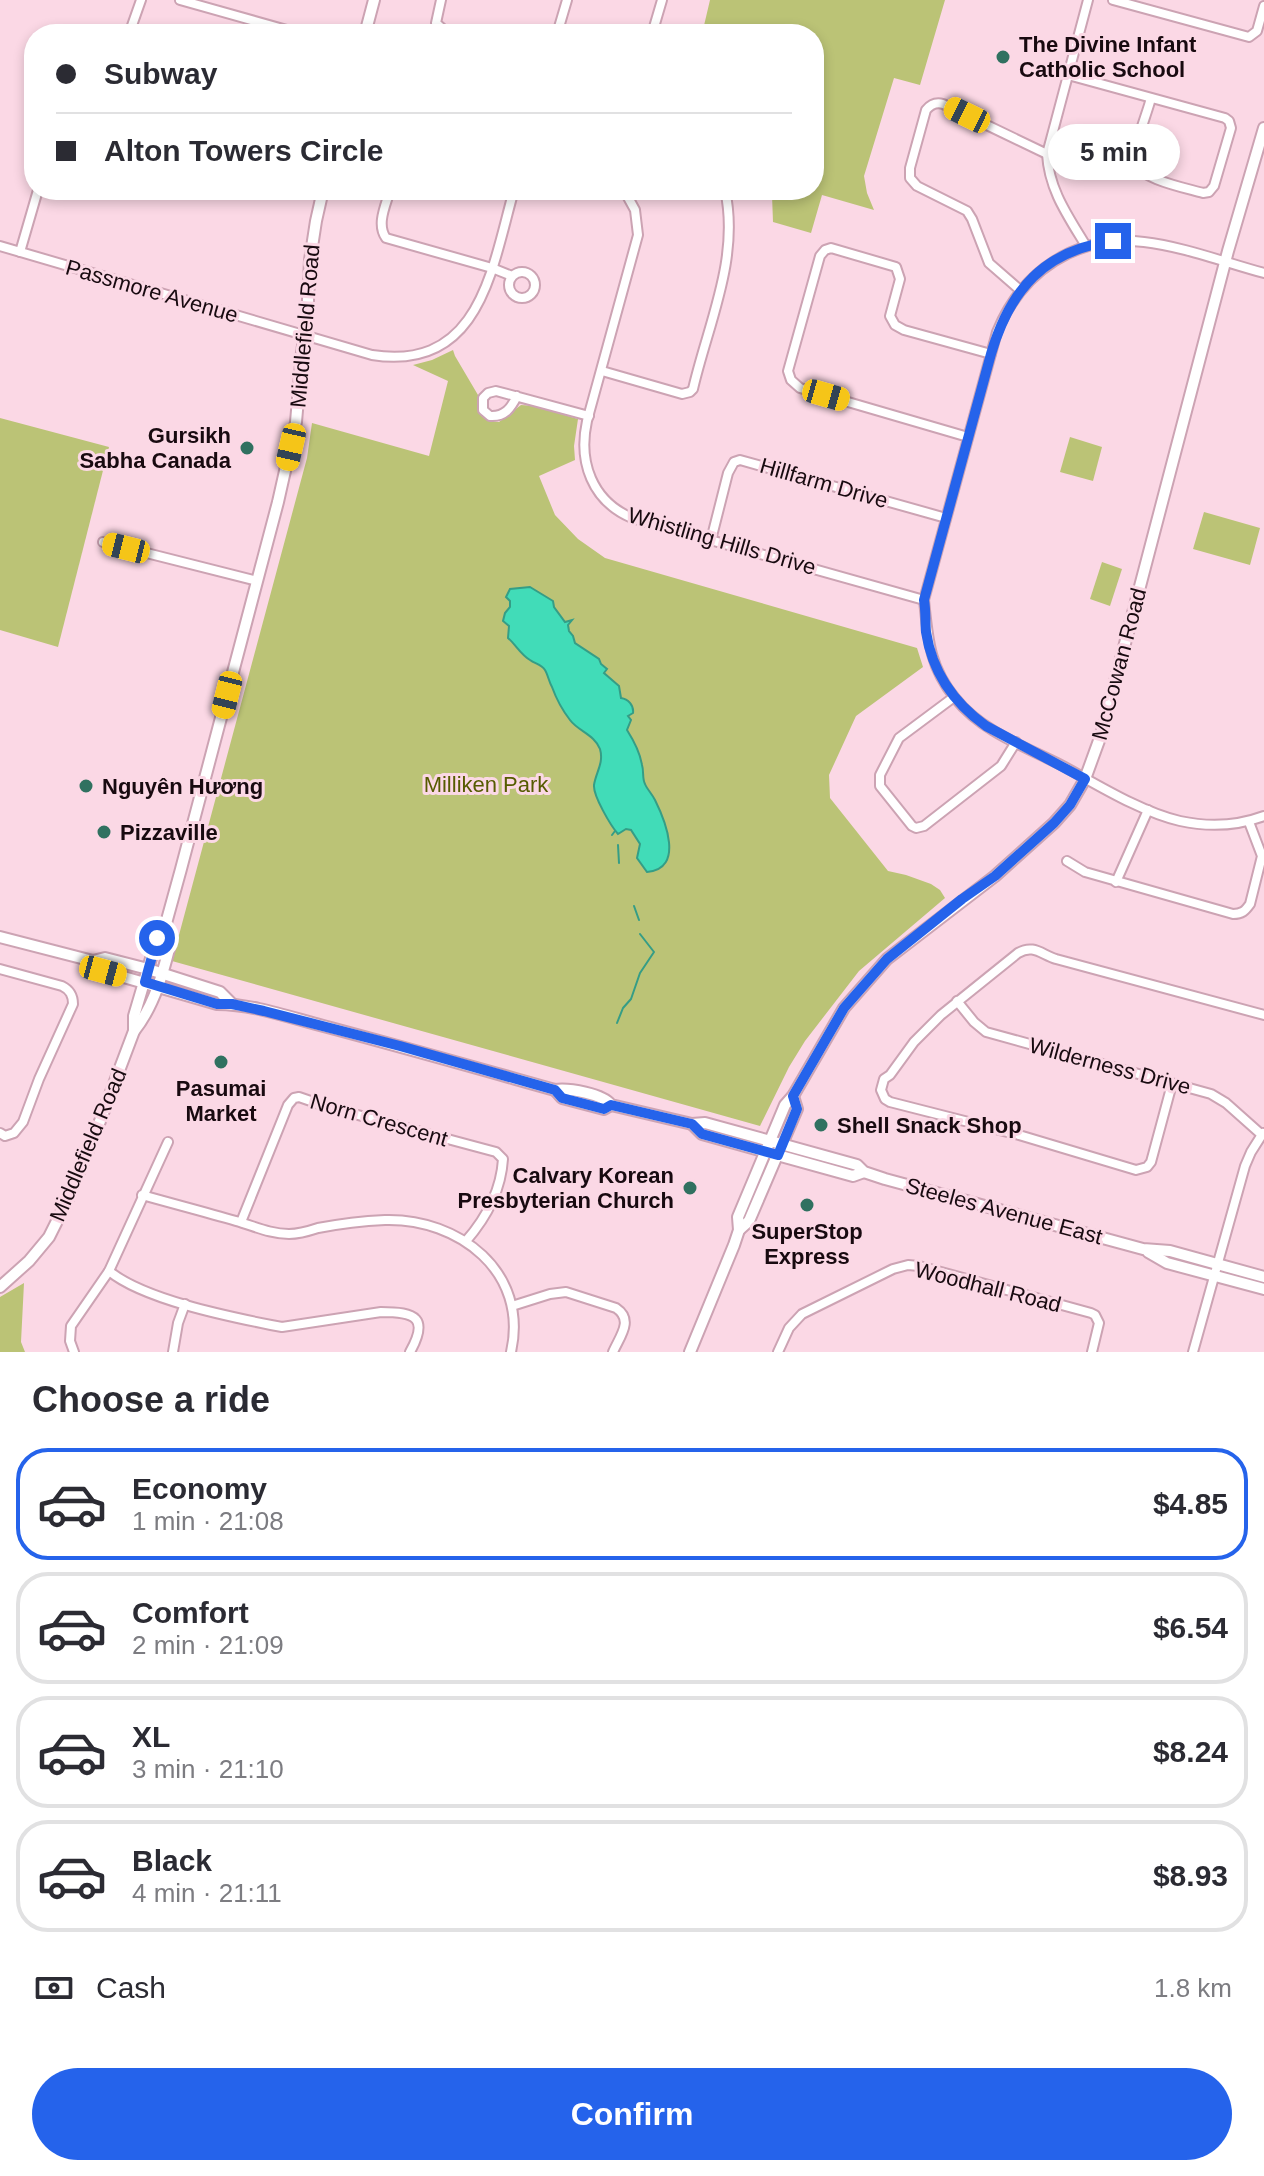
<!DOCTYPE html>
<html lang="en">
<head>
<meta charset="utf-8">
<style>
  :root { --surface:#fff; --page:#f2f2f3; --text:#2b2b33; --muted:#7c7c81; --line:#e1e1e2; --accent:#2563eb }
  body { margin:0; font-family:Helvetica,sans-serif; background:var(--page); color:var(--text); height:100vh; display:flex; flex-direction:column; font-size:30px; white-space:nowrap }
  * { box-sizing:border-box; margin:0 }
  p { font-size:26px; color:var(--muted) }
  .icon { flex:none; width:44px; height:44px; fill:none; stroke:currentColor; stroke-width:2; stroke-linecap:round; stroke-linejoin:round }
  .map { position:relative; height:1352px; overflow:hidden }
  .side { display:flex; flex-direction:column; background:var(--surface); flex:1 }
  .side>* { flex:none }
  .top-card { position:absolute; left:24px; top:24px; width:800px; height:176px; border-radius:32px; box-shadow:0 4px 12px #0003; display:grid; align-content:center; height:176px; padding:0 32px; background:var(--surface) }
  .end { position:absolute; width:36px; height:36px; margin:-18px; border:10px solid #2563eb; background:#fff; box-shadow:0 0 0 4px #fff }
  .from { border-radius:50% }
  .bubble { position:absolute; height:56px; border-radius:28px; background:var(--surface); box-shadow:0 4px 12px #0003; font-size:26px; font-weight:700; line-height:56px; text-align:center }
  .car { position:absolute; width:24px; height:48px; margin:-24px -12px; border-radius:10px; box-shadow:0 0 6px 2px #0007; background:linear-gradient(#f5c518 24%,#345 0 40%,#f5c518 0 76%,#345 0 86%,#f5c518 0) }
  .top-card b { display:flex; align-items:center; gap:28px; height:76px; font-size:30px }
  .top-card b+b { border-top:2px solid var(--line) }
  .top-card i { width:20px; height:20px; background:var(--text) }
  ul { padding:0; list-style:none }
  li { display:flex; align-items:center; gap:24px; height:112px; margin:0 16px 12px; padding:0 16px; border:4px solid var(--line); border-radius:32px }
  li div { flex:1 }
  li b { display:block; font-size:30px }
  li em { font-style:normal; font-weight:700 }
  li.active { border-color:var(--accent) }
  li>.icon { width:72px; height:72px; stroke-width:1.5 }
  h2 { padding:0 32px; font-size:36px; line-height:96px }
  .pay { display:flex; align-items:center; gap:20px; height:88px; padding:0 32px; font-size:30px }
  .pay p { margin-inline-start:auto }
  .primary-button { display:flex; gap:16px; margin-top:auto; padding:16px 32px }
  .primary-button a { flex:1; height:92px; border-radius:48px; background:var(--accent); color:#fff; font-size:32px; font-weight:700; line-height:92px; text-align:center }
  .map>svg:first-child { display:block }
</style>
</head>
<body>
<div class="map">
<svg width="1264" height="1352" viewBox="0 0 1264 1352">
  <rect width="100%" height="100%" fill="#fbd8e5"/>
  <g fill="#bbc376">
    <polygon points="710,0 945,0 920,85 894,78 864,176 867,193 874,210 822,195 811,233 773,222 772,195 735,190 814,190 814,34 702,34"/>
    <path d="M453,350l2,6 23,39 -1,13c6,9 10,13 22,14l22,-17 14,1 43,13 -4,27 1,14 -36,16 16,39 23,24 27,19 312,90 6,19 -67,49 -27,59 1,23 58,73 18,4 25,9 9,6 5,8 -86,73 -54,70 -16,26 -29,59 -588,-165 135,-503 5,-35 117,33 19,-75 -35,-16 19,-5z"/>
    <polygon points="0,418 109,447 58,647 0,630"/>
    <polygon points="1070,437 1102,447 1093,481 1060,472"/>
    <polygon points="1204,512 1260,528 1250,565 1193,549"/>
    <polygon points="1102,562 1122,569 1110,606 1090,599"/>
    <polygon points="24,1283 21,1342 25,1352 0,1352 0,1297"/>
  </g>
  <path fill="#41dcb8" stroke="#359d86" stroke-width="2" d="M530,587l23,14 1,6 11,15 7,-2 -4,5 1,6 4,5 2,7 24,16 2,5 6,5 -3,4 15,13 2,12c7,1 13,7 12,15l-5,3 3,4 -4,10c7,11 13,22 15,35 2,6 0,13 3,19 2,5 7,10 10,16 10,20 30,69 -8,72l-10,-14 3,-14 -9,-14 -5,-1 -8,5c-7,-8 -25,-38 -24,-49 2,-13 10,-22 6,-36 -5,-14 -22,-18 -30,-29 -7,-9 -14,-22 -18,-33 -3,-5 -4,-12 -7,-17 -4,-6 -10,-6 -15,-10 -9,-5 -14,-15 -22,-22l1,-12 -6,-5 2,-8 5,-6v-6l-4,-4 4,-8z"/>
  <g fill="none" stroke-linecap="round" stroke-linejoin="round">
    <g stroke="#359d86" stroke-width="2">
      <polyline points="612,835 615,831"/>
      <polyline points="618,845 619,863"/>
      <polyline points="634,906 639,920"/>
      <polyline points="617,1023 623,1008 631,999 640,973 654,952 640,934"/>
    </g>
    <defs>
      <g id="minor">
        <polyline points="180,0 301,34"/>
        <polyline points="441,0 436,23 445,31 453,34"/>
        <polyline points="1113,0 1249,37 1257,31 1264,6"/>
        <polyline points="129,34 141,0"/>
        <polyline points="557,34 567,0"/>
        <polyline points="652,34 662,0"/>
        <path d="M1068,75l157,43 4,3 2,7 -17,58 -5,6 -6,1c-17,-5 -65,-14 -69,-32 -2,-10 14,-50 17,-63"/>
        <path d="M390,190c-4,15 -14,34 -4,48l106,30 20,8"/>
        <path d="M624,190l11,20 3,25 -51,186c-9,41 5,80 45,97l292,82"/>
        <path d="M0,246l372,109c109,17 120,-88 142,-165"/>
        <path d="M1086,246c-18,-30 -37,-56 -39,-92l41,-154"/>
        <polyline points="20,252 38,190"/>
        <circle cx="522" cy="285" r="13"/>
        <path d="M1264,273c-37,-10 -83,-27 -120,-31 -68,-8 -122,29 -147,90l-73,268c4,38 5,66 31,98 27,34 71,49 108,68 33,18 80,47 117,55 28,6 57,5 84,-5"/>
        <path d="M1020,290l-31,-27 -17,-44 -5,-8 -50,-25 -7,-8v-10l16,-58c5,-6 10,-8 17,-6l104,50"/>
        <path d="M602,371l80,23 8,-2 3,-3c15,-65 47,-131 32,-199"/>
        <path d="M517,396c-6,12 -12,21 -27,20l-7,-6v-12l5,-5 8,-2 93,25"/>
        <polyline points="968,437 800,388 791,380 788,371 820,256 825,250 831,248 896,267 900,279 890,316 895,325 904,330 991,354"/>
        <polyline points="711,540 728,473 734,462 740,460 946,518"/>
        <polyline points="103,542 257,581"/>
        <polyline points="954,697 899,738 880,775 880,786 912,826 916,828 924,826 1001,766 1016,742"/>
        <path d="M1067,861l18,11 148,42c9,0 12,-3 17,-10l12,-48 -13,-34"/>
        <polyline points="1116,882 1148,810"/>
        <path d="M0,969l62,17c8,4 11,9 11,18l-34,75 -16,43 -9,11 -9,3 -5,-3"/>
        <polyline points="957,1001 974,1022 986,1032 1211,1094 1226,1103 1262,1135"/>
        <path d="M1172,1084l-21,78 -4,5 -11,3 -117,-35 -129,-33 -5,-3 -4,-9 3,-11 6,-4 24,-33 27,-27 77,-62c15,-9 23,1 38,6l208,56"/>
        <path d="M142,1195c32,9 63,17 94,26 18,5 34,13 53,13 10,0 20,-3 29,-6 21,-4 46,-7 67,-8 74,-2 144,52 126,132"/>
        <path d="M241,1222l47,-117 6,-7 5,-1 29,10 168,45 7,7c-2,32 -16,58 -37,82"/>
        <path d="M109,1271c34,28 117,45 162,54l11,2 99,-15c35,0 48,6 29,40"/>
        <path d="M512,1306l38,-12 16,-2 50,16c18,12 4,28 -3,44"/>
        <polyline points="74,1352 70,1341 71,1326 109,1271 168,1142"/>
        <polyline points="173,1352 178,1323 185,1304"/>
        <polyline points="778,1352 789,1328 802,1314 893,1269 908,1265 919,1266 1091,1313 1095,1315 1099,1323 1092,1352"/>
        <polyline points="1193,1352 1245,1166 1251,1152 1263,1133"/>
      </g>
      <g id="major">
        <polyline points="365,34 374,0"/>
        <path d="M0,937l93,24 10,10 114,33c38,0 77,15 114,24 75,20 149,41 224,62 14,-2 48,4 56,15l81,19 13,-1 152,42 7,7 21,7 258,70 27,2 94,26"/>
        <polyline points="93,961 105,958 148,969 220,992 232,1004"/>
        <polyline points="134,1031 134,1016 157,938 165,927 181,869 278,502 296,422 302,352 307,320 310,260 316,221 323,190"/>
        <polyline points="555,1090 562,1098 604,1109 611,1105"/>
        <polyline points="692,1124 702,1134 853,1176 864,1172"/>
        <polyline points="739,1230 749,1221 797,1109 793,1096"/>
        <polyline points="1148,1252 1167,1263 1264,1289"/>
        <path d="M0,1287l29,-26 20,-24 18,-36 30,-72 37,-98c21,-26 30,-61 38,-94l-7,-10"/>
        <polyline points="690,1352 734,1245 739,1230 738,1217 785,1105 793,1096 844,1008 887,959 995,876 1054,823 1070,805 1085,779 1101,735 1228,251 1264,128"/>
      </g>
    </defs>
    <use href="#minor" stroke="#cca3b3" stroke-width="12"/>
    <use href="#major" stroke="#cca3b3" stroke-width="14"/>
    <use href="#minor" stroke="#fff" stroke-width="8"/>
    <use href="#major" stroke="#fff" stroke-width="10"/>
  </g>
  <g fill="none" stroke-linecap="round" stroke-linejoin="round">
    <path stroke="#2563eb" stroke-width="10" d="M157,938l-12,44 72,22h15l32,7 136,35 155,44 7,8 42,11 7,-4 81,19 10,10 76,21 19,-46 -4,-13 51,-88 43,-49 75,-60 33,-23 59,-53 16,-18 15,-26 -99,-53c-32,-23 -54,-55 -60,-94 -1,-11 0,-21 -2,-32l67,-246c19,-64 53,-104 122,-113"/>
  </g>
  <g fill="#307160" stroke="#fbd8e5" stroke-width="3">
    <circle cx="1003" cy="57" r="8"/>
    <circle cx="247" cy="448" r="8"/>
    <circle cx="86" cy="786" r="8"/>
    <circle cx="104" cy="832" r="8"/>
    <circle cx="221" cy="1062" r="8"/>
    <circle cx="821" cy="1125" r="8"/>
    <circle cx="690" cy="1188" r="8"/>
    <circle cx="807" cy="1205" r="8"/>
  </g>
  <g text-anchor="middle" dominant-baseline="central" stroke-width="6" stroke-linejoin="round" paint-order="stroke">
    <g font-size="22" font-weight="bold" fill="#180a10" stroke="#fbd8e5" text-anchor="start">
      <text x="1019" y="44">The Divine Infant<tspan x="1019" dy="25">Catholic School</tspan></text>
      <text x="231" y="435" text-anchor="end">Gursikh<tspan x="231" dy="25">Sabha Canada</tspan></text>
      <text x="102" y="786">Nguyên Hương</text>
      <text x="120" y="832">Pizzaville</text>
      <text x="221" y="1088" text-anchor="middle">Pasumai<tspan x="221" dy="25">Market</tspan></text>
      <text x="837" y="1125">Shell Snack Shop</text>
      <text x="674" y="1175" text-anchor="end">Calvary Korean<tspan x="674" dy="25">Presbyterian Church</tspan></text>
      <text x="807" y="1231" text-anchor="middle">SuperStop<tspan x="807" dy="25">Express</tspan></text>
    </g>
    <g font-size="22" fill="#180a10" stroke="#fbd8e5">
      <text transform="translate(152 291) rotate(16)">Passmore Avenue</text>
      <text transform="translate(305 326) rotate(-85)">Middlefield Road</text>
      <text transform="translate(824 483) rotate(16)">Hillfarm Drive</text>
      <text transform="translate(722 541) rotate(16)">Whistling Hills Drive</text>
      <text transform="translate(1119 664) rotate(-75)">McCowan Road</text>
      <text transform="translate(1110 1066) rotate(15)">Wilderness Drive</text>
      <text transform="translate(379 1120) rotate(16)">Norn Crescent</text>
      <text transform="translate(88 1145) rotate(-67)">Middlefield Road</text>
      <text transform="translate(1004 1211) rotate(15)">Steeles Avenue East</text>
      <text transform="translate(988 1287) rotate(14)">Woodhall Road</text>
    </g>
    <g font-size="22" fill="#565b01" stroke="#fbd8e5">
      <text x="486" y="784">Milliken Park</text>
    </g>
  </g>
</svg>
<i class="end from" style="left:157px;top:938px"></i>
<i class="end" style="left:1113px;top:241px"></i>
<div class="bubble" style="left:1048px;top:124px;width:132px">5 min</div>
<i class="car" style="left:967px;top:115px;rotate:296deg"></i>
<i class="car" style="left:826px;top:395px;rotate:106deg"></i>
<i class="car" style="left:291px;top:447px;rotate:193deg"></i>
<i class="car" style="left:126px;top:548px;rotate:284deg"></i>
<i class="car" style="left:227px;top:695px;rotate:194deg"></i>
<i class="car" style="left:103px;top:971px;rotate:105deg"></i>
<div class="top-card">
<b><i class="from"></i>Subway</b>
<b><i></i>Alton Towers Circle</b>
</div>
</div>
<section class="side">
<h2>Choose a ride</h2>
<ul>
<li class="active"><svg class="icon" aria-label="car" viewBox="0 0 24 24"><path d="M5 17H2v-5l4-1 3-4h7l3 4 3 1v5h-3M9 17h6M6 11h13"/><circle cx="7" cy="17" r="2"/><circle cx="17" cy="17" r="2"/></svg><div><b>Economy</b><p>1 min · 21:08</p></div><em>$4.85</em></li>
<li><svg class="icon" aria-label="car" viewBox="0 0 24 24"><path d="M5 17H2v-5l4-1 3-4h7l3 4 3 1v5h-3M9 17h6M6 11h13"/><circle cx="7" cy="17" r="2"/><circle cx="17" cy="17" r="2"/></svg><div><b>Comfort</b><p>2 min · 21:09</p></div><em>$6.54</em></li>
<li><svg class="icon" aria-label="car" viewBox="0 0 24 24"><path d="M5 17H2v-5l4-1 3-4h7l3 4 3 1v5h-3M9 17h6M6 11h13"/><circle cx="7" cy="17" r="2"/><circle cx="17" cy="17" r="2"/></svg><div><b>XL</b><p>3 min · 21:10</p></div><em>$8.24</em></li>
<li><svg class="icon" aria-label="car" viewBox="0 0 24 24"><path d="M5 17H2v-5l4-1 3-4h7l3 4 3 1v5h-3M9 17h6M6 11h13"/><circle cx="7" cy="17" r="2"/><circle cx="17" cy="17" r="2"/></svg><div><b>Black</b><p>4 min · 21:11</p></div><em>$8.93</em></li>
</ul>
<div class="pay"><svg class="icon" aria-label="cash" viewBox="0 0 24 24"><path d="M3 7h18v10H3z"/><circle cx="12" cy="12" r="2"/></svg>Cash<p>1.8 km</p></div>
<div class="primary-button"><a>Confirm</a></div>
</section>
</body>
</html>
